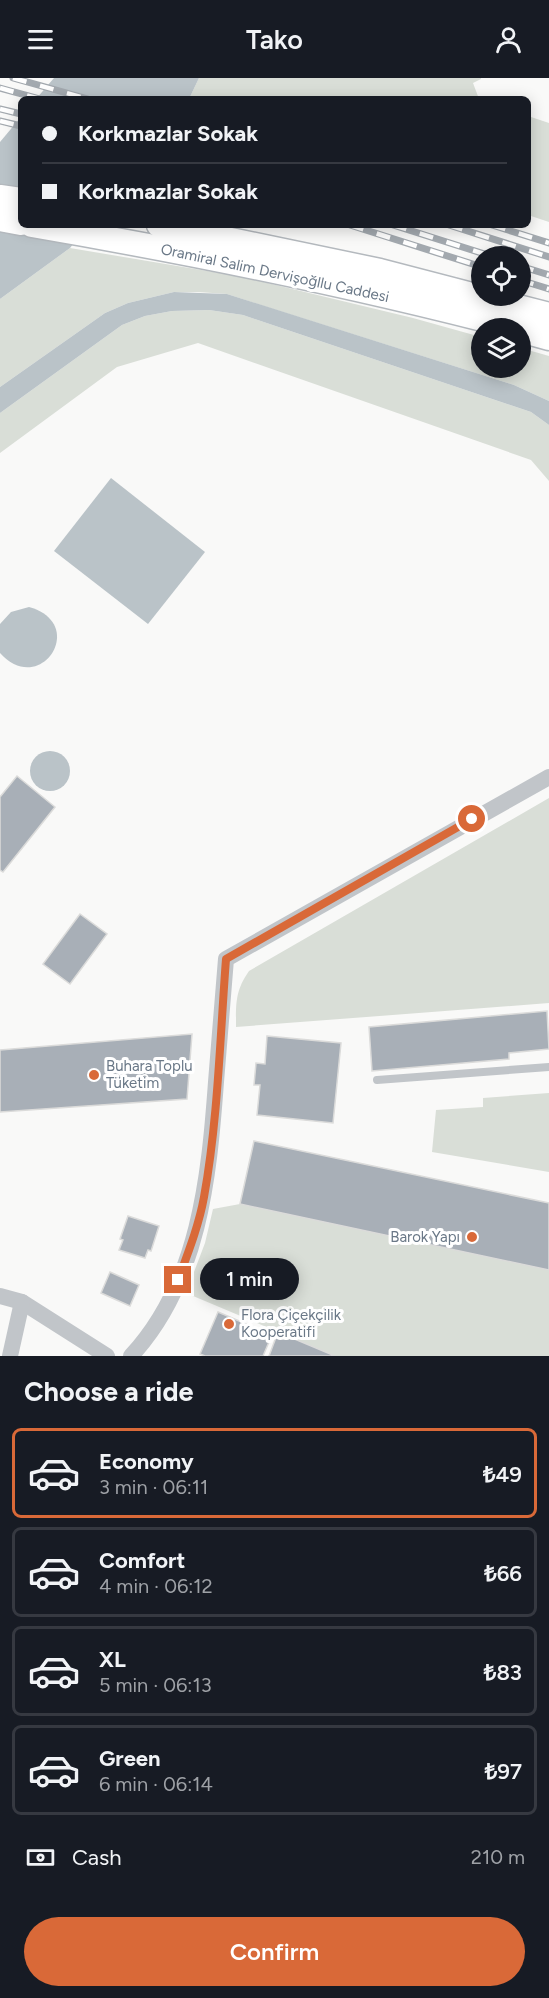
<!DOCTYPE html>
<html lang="en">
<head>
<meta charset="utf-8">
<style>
  :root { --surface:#171b24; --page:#242831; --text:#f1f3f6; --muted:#9ea1a6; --line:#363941; --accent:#d96938 }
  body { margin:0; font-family:Figtree,sans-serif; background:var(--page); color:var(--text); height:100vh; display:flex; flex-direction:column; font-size:22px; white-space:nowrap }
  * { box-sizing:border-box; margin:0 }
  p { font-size:20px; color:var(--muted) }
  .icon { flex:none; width:33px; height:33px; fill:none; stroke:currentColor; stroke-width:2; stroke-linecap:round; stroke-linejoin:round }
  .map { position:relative; height:1278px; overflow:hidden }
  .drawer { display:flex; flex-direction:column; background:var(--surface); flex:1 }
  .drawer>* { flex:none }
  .hud { position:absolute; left:18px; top:18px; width:513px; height:132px; border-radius:9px; box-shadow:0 3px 15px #0003; display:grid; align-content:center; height:132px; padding:0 24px; background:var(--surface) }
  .fabs { position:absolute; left:471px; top:168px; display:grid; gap:12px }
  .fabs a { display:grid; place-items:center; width:60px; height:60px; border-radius:50%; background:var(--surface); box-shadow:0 3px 15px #0003; font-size:30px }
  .end { position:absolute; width:27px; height:27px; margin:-14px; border:8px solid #d96938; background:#fff; box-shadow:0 0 0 3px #fff }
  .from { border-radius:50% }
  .bubble { position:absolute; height:42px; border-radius:21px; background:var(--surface); box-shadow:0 3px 15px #0003; font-size:20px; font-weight:600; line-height:42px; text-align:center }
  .hud b { display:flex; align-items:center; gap:21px; height:57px; font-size:22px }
  .hud b+b { border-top:2px solid var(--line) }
  .hud i { width:15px; height:15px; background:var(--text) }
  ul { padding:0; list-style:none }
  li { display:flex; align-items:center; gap:18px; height:90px; margin:0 12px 9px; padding:0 12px; border:3px solid var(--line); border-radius:9px }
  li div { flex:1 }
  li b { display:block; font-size:22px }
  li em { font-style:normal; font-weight:600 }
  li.selected { border-color:var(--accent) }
  li>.icon { width:54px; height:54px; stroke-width:1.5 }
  h2 { padding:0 24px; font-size:27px; line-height:72px }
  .pay { display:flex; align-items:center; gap:15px; height:66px; padding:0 24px; font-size:22px }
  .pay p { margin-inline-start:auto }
  .button { display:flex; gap:12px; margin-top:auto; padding:12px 24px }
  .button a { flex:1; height:69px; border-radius:36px; background:var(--accent); color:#fff; font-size:24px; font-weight:600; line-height:69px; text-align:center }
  header { display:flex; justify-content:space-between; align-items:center; height:78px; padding:0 24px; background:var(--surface); font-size:27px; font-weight:600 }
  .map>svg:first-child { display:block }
</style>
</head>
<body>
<header><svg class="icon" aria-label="menu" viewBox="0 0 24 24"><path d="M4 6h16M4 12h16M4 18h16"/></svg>Tako<svg class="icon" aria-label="person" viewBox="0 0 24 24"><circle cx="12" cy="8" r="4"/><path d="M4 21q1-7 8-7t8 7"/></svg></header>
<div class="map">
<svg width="549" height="1278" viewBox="0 0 549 1278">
  <rect width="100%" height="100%" fill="#f9f9f8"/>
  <g fill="#d9ded7">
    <polygon points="199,0 481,0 481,1 473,5 479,21 189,21"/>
    <polygon points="528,38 549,45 549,144 528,137"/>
    <polygon points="70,170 243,199 413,240 481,259 482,290 520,290 521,270 549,278 549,323 514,307 267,229 227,216 198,214 174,214 128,225 105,235 0,309 0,221"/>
    <polygon points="209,232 243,237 531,334 549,347 549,403 531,382 198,265 117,289 0,375 0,335 122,247 145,238 172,233"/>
    <path d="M549,720v205l-313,24c0,-23 -1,-36 13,-56z"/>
    <polygon points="549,1015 549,1094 432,1074 436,1032 483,1029 483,1020"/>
    <polygon points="240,1126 549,1192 549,1278 335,1278 186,1215 205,1165 213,1131"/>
  </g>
  <g fill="#bac3c8">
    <polygon points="54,0 199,0 189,21 36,21"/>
    <polygon points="21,39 21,147 88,147 70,170 0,221 0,64"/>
    <polygon points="174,214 227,216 514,307 549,323 549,347 531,334 243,237 209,232 172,233 145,238 122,247 0,335 0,309 105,235 128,225"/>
    <polygon points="111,400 205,474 148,546 54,473"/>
    <path d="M29,529c60,17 11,91 -29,46v-29l11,-12z"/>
    <circle cx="50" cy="693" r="20"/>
  </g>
  <g fill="#a8afb7" stroke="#dbdbda" stroke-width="1.5">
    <polygon points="17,698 55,729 3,794 0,792 0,719"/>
    <polygon points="80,836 107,856 70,906 43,886"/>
    <polygon points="547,933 549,971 509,975 509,981 372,993 369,949"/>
    <polygon points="192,956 187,1021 0,1034 0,972"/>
    <polygon points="267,958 341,965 333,1045 257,1037 260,1007 254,1007 256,985 265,986"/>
    <polygon points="254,1063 549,1125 549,1192 240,1126"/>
    <polygon points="128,1138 159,1148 151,1173 148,1172 145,1180 119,1172 123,1162 120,1161"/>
    <polygon points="110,1194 139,1207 130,1228 101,1215"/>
    <polygon points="218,1234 272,1257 263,1278 205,1278 200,1276"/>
    <polygon points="278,1254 335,1278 269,1278"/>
  </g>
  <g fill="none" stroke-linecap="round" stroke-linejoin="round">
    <defs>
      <g id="secondary">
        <polyline points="0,119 21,122"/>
        <polyline points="0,141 21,145"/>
        <path d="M32,147c163,28 325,61 485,103"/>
        <polyline points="159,147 380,193 549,237"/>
        <polyline points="520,252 549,260"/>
      </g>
    </defs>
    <use href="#secondary" stroke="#b4b9be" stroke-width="27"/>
    <polyline stroke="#c1c5c9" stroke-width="8" points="377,1002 549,989"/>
    <g stroke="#c1c5c9" stroke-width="16">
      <polyline points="0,1218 22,1224 107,1278"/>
      <polyline points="10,1278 22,1224"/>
      <path d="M131,1278c68,-73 78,-178 85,-274 3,-41 7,-82 10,-123l323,-182"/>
    </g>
    <use href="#secondary" stroke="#fff" stroke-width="24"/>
    <defs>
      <g id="rail">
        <polyline points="13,0 88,21"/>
        <polyline points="0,10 40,21"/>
        <polyline points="0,31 21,36"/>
        <polyline points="0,43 21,48"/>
        <polyline points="350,147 482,189"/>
        <polyline points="393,147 491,178"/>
        <polyline points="449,147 549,179"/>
        <polyline points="492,147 549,165"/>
        <polyline points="520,188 549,197"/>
        <polyline points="520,202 549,211"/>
      </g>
    </defs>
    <use href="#rail" stroke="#a3a9af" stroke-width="7"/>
    <use href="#rail" stroke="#fff" stroke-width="4.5" stroke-dasharray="14" stroke-linecap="butt"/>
  </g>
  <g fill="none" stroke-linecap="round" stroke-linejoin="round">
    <path stroke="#d96938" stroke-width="8" d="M178,1202c10,-27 21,-55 26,-83 14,-77 16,-160 22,-238l246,-140"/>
  </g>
  <g fill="#d96938" stroke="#fff" stroke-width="2">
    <circle cx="94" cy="997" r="6"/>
    <circle cx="472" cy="1159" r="6"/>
    <circle cx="229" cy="1246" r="6"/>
  </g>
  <g text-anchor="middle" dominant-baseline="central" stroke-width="6" stroke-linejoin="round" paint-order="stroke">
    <g font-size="15" fill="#6a7887" stroke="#fff">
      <text transform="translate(275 195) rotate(12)">Oramiral Salim Dervişoğllu Caddesi</text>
    </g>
    <g font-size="15" fill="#6a7887" stroke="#fff" text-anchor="start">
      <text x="106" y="988">Buhara Toplu<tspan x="106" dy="17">Tüketim</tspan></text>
      <text x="460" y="1159" text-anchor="end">Barok Yapı</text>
      <text x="241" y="1237">Flora Çiçekçilik<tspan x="241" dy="17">Kooperatifi</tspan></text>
    </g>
  </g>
</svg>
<div class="fabs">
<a><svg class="icon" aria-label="locate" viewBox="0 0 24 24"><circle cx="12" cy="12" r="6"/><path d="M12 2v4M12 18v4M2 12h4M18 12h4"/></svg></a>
<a><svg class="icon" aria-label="layers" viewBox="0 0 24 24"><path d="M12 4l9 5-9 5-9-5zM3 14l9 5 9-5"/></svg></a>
</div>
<i class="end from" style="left:472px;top:741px"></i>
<i class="end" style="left:178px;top:1202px"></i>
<div class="bubble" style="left:200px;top:1180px;width:99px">1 min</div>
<div class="hud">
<b><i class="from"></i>Korkmazlar Sokak</b>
<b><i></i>Korkmazlar Sokak</b>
</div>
</div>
<section class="drawer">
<h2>Choose a ride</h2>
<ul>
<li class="selected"><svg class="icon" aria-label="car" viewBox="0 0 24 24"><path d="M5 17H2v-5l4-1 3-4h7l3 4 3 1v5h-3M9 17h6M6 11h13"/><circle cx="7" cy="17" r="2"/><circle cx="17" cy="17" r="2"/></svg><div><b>Economy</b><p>3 min · 06:11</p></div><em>₺49</em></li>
<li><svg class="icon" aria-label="car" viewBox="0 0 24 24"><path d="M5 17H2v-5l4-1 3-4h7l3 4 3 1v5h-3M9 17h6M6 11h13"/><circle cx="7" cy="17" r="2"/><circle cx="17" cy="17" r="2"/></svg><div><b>Comfort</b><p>4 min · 06:12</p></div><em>₺66</em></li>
<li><svg class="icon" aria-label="car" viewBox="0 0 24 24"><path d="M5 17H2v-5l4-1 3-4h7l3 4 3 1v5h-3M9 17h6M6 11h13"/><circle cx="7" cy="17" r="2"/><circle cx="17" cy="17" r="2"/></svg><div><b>XL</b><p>5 min · 06:13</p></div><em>₺83</em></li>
<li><svg class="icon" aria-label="car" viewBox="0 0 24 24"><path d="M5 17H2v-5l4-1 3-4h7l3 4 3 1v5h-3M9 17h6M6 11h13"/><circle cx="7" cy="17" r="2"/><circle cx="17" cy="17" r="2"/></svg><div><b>Green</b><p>6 min · 06:14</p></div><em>₺97</em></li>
</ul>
<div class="pay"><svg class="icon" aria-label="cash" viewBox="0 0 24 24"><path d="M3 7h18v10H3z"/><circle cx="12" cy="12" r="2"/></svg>Cash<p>210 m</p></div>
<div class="button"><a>Confirm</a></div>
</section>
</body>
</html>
